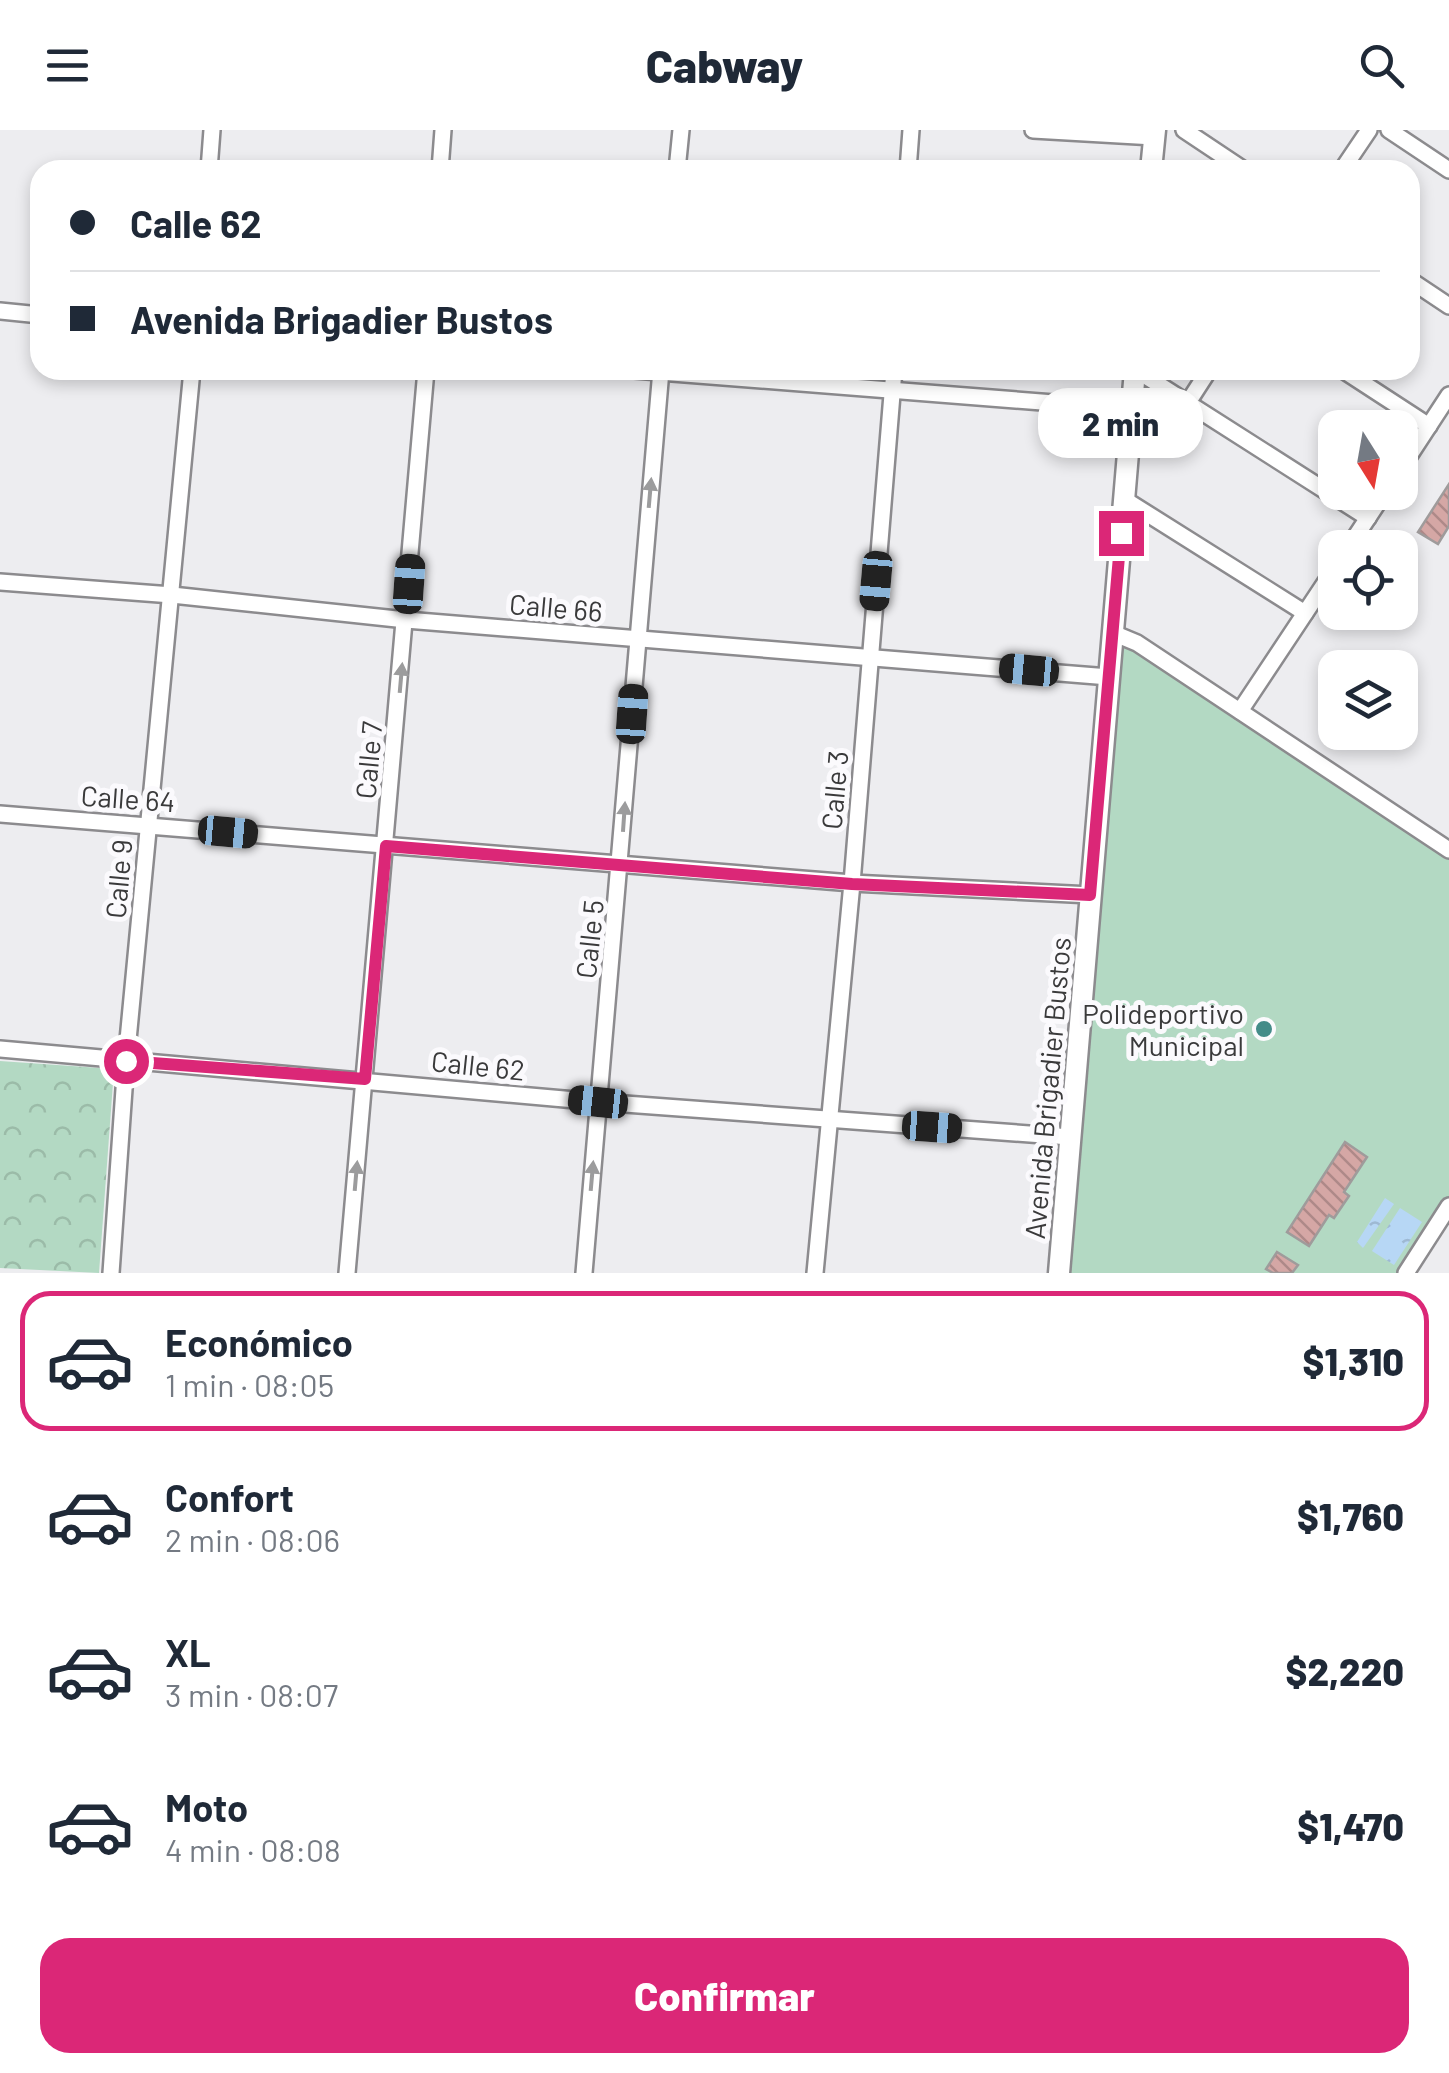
<!DOCTYPE html>
<html lang="es">
<head>
<meta charset="utf-8">
<style>
  :root { --surface:#fff; --page:#f2f2f3; --text:#1f2937; --muted:#747a83; --line:#e0e1e3; --accent:#db2777 }
  body { margin:0; font-family:Barlow,sans-serif; background:var(--page); color:var(--text); height:100vh; display:flex; flex-direction:column; font-size:38px; white-space:nowrap }
  * { box-sizing:border-box; margin:0 }
  p { font-size:32px; color:var(--muted) }
  .icon { flex:none; width:55px; height:55px; fill:none; stroke:currentColor; stroke-width:2; stroke-linecap:round; stroke-linejoin:round }
  .map { position:relative; height:1143px; overflow:hidden }
  .sheet { display:flex; flex-direction:column; background:var(--surface); flex:1 }
  .sheet>* { flex:none }
  .banner { position:absolute; left:30px; top:30px; width:1390px; height:220px; border-radius:30px; box-shadow:0 5px 15px #0003; display:grid; align-content:center; height:220px; padding:0 40px; background:var(--surface) }
  .needle { width:65px; rotate:169deg }
  .buttons { position:absolute; left:1318px; top:280px; display:grid; gap:20px }
  .buttons a { display:grid; place-items:center; width:100px; height:100px; border-radius:20px; background:var(--surface); box-shadow:0 5px 15px #0003; font-size:50px }
  .end { position:absolute; width:45px; height:45px; margin:-22px; border:12px solid #db2777; background:#fff; box-shadow:0 0 0 5px #fff }
  .from { border-radius:50% }
  .bubble { position:absolute; height:70px; border-radius:30px; background:var(--surface); box-shadow:0 5px 15px #0003; font-size:32px; font-weight:800; line-height:70px; text-align:center }
  .car { position:absolute; width:30px; height:60px; margin:-30px -15px; border-radius:12px; box-shadow:0 0 8px 2px #0007; background:linear-gradient(#222 24%,#8ab4d8 0 40%,#222 0 76%,#8ab4d8 0 86%,#222 0) }
  .banner b { display:flex; align-items:center; gap:35px; height:95px; font-size:38px }
  .banner b+b { border-top:2px solid var(--line) }
  .banner i { width:25px; height:25px; background:var(--text) }
  ul { padding:18px 0 0; list-style:none }
  li { display:flex; align-items:center; gap:30px; height:140px; margin:0 20px 15px; padding:0 20px; border:5px solid transparent; border-radius:30px }
  li div { flex:1 }
  li b { display:block; font-size:38px }
  li em { font-style:normal; font-weight:800 }
  li.active { border-color:var(--accent) }
  li>.icon { width:90px; height:90px; stroke-width:1.5 }
  .button { display:flex; gap:20px; margin-top:auto; padding:20px 40px }
  .button a { flex:1; height:115px; border-radius:30px; background:var(--accent); color:#fff; font-size:40px; font-weight:800; line-height:115px; text-align:center }
  header { display:flex; justify-content:space-between; align-items:center; height:130px; padding:0 40px; background:var(--surface); font-size:45px; font-weight:800 }
  .map>svg:first-child { display:block }
</style>
</head>
<body>
<header><svg class="icon" aria-label="menu" viewBox="0 0 24 24"><path d="M4 6h16M4 12h16M4 18h16"/></svg>Cabway<svg class="icon" aria-label="search" viewBox="0 0 24 24"><circle cx="10" cy="10" r="6"/><path d="M15 15l6 6"/></svg></header>
<div class="map">
<svg width="1449" height="1143" viewBox="0 0 1449 1143">
  <defs>
    <pattern id="park-crowns" width="20" height="18" patternUnits="userSpaceOnUse" patternTransform="scale(2.5)"><rect width="20" height="18" fill="#b3d9c3"/><path d="M2 6a3 3 0 1 1 6 0M12 15a3 3 0 1 1 6 0" fill="none" stroke="#9bbba8"/></pattern>
    <pattern id="water-ripples" width="26" height="14" patternUnits="userSpaceOnUse" patternTransform="scale(2.5)"><rect width="26" height="14" fill="#b7d7f5"/><path d="M2 4q2-2 4 0t4 0M15 11q2-2 4 0t4 0" fill="none" stroke="#9eb9d3"/></pattern>
    <pattern id="building-back-hatch" width="6" height="6" patternUnits="userSpaceOnUse" patternTransform="scale(2.5)"><rect width="6" height="6" fill="#d5a7a5"/><path d="M-1 5l2 2M0 0l6 6M5-1l2 2" fill="none" stroke="#ae8988"/></pattern>
  </defs>
  <rect width="100%" height="100%" fill="#ededf0"/>
  <polygon fill="url(#park-crowns)" points="0,931 114,939 99,1143 0,1138"/>
  <polygon fill="#b3d9c3" points="1113,503 1449,722 1449,1076 1406,1143 1059,1143"/>
  <g fill="url(#water-ripples)">
    <polygon points="1385,1068 1394,1074 1363,1118 1357,1112"/>
    <polygon points="1400,1078 1422,1092 1394,1135 1372,1121"/>
  </g>
  <g fill="url(#building-back-hatch)" stroke="#9f9b9b" stroke-width="2.5">
    <polygon points="1449,354 1449,396 1438,414 1418,402"/>
    <polygon points="1345,1012 1367,1027 1344,1062 1349,1066 1334,1088 1329,1085 1309,1116 1287,1102"/>
    <polygon points="1277,1122 1298,1135 1292,1143 1273,1143 1266,1139"/>
  </g>
  <g fill="none" stroke-linecap="round" stroke-linejoin="round">
    <defs>
      <g id="minor">
        <polyline points="1033,0 1154,7"/>
        <polyline points="1184,0 1244,40"/>
        <polyline points="1389,0 1449,40"/>
        <polyline points="209,40 212,0"/>
        <polyline points="440,40 443,0"/>
        <polyline points="677,40 681,0"/>
        <polyline points="908,40 911,0"/>
        <polyline points="1342,40 1369,0"/>
        <polyline points="1410,150 1449,176"/>
        <polyline points="0,181 40,185"/>
        <polyline points="634,240 1131,279"/>
        <polyline points="1136,240 1368,388"/>
        <polyline points="1343,240 1429,296"/>
        <polyline points="1187,274 1209,240"/>
        <polyline points="1400,340 1449,265"/>
        <polyline points="1124,369 1305,483"/>
        <polyline points="1348,418 1385,362"/>
        <polyline points="0,452 172,465 406,490 1109,547"/>
        <polyline points="1113,503 1137,513 1449,720"/>
        <polyline points="1240,581 1335,438"/>
        <polyline points="0,684 852,753 1091,765"/>
        <polyline points="0,919 598,972 1070,1007"/>
        <polyline points="111,1143 126,931 192,240"/>
        <polyline points="347,1143 426,240"/>
        <polyline points="584,1143 661,240"/>
        <polyline points="815,1143 852,753 894,240"/>
        <polyline points="1406,1143 1449,1076"/>
      </g>
      <g id="tertiary">
        <polyline points="1151,40 1155,0"/>
        <polyline points="1059,1143 1135,240"/>
      </g>
    </defs>
    <use href="#minor" stroke="#8c8b8e" stroke-width="20"/>
    <use href="#tertiary" stroke="#8c8b8e" stroke-width="25"/>
    <use href="#minor" stroke="#fff" stroke-width="15"/>
    <use href="#tertiary" stroke="#fff" stroke-width="20"/>
  </g>
  <defs><path id="oneway-solid" d="M-6-.8H1V-3.2L6.5 0L1 3.2V.8H-6Z" transform="scale(2.5)"/></defs>
  <g fill="#9c9c9d">
    <use href="#oneway-solid" transform="translate(650 363) rotate(-85)"/>
    <use href="#oneway-solid" transform="translate(401 548) rotate(-85)"/>
    <use href="#oneway-solid" transform="translate(624 687) rotate(-86)"/>
    <use href="#oneway-solid" transform="translate(356 1046) rotate(-85)"/>
    <use href="#oneway-solid" transform="translate(592 1046) rotate(-85)"/>
  </g>
  <g fill="none" stroke-linecap="round" stroke-linejoin="round">
    <polyline stroke="#db2777" stroke-width="12" points="126,931 365,949 386,716 852,754 1090,765 1121,403"/>
  </g>
  <circle fill="#448c89" stroke="#fbfafd" stroke-width="4" cx="1264" cy="899" r="10"/>
  <g text-anchor="middle" dominant-baseline="central" stroke-width="10" stroke-linejoin="round" paint-order="stroke">
    <g font-size="28" fill="#3a3a3b" stroke="#fbfafd">
      <text transform="translate(556 477) rotate(5)">Calle 66</text>
      <text transform="translate(368 630) rotate(-85)">Calle 7</text>
      <text transform="translate(834 660) rotate(-85)">Calle 3</text>
      <text transform="translate(128 668) rotate(4)">Calle 64</text>
      <text transform="translate(118 749) rotate(-85)">Calle 9</text>
      <text transform="translate(589 809) rotate(-84)">Calle 5</text>
      <text transform="translate(478 935) rotate(6)">Calle 62</text>
      <text transform="translate(1047 958) rotate(-85)">Avenida Brigadier Bustos</text>
    </g>
    <g font-size="28" fill="#3a3a3b" stroke="#fbfafd" text-anchor="end">
      <text x="1244" y="883">Polideportivo<tspan x="1244" dy="32">Municipal</tspan></text>
    </g>
  </g>
</svg>
<div class="buttons">
<a><svg class="needle" viewBox="-14 -14 28 28"><path d="M0-13l5 13h-10z" fill="#e53935"/><path d="M0 13l5-13h-10z" fill="#747a83"/></svg></a>
<a><svg class="icon" aria-label="locate" viewBox="0 0 24 24"><circle cx="12" cy="12" r="6"/><path d="M12 2v4M12 18v4M2 12h4M18 12h4"/></svg></a>
<a><svg class="icon" aria-label="layers" viewBox="0 0 24 24"><path d="M12 4l9 5-9 5-9-5zM3 14l9 5 9-5"/></svg></a>
</div>
<i class="end from" style="left:126px;top:931px"></i>
<i class="end" style="left:1121px;top:403px"></i>
<div class="bubble" style="left:1038px;top:258px;width:165px">2 min</div>
<i class="car" style="left:876px;top:451px;rotate:185deg"></i>
<i class="car" style="left:409px;top:454px;rotate:4deg"></i>
<i class="car" style="left:1029px;top:540px;rotate:275deg"></i>
<i class="car" style="left:632px;top:584px;rotate:4deg"></i>
<i class="car" style="left:228px;top:702px;rotate:95deg"></i>
<i class="car" style="left:598px;top:972px;rotate:276deg"></i>
<i class="car" style="left:932px;top:997px;rotate:94deg"></i>
<div class="banner">
<b><i class="from"></i>Calle 62</b>
<b><i></i>Avenida Brigadier Bustos</b>
</div>
</div>
<section class="sheet">
<ul>
<li class="active"><svg class="icon" aria-label="car" viewBox="0 0 24 24"><path d="M5 17H2v-5l4-1 3-4h7l3 4 3 1v5h-3M9 17h6M6 11h13"/><circle cx="7" cy="17" r="2"/><circle cx="17" cy="17" r="2"/></svg><div><b>Económico</b><p>1 min · 08:05</p></div><em>$1,310</em></li>
<li><svg class="icon" aria-label="car" viewBox="0 0 24 24"><path d="M5 17H2v-5l4-1 3-4h7l3 4 3 1v5h-3M9 17h6M6 11h13"/><circle cx="7" cy="17" r="2"/><circle cx="17" cy="17" r="2"/></svg><div><b>Confort</b><p>2 min · 08:06</p></div><em>$1,760</em></li>
<li><svg class="icon" aria-label="car" viewBox="0 0 24 24"><path d="M5 17H2v-5l4-1 3-4h7l3 4 3 1v5h-3M9 17h6M6 11h13"/><circle cx="7" cy="17" r="2"/><circle cx="17" cy="17" r="2"/></svg><div><b>XL</b><p>3 min · 08:07</p></div><em>$2,220</em></li>
<li><svg class="icon" aria-label="car" viewBox="0 0 24 24"><path d="M5 17H2v-5l4-1 3-4h7l3 4 3 1v5h-3M9 17h6M6 11h13"/><circle cx="7" cy="17" r="2"/><circle cx="17" cy="17" r="2"/></svg><div><b>Moto</b><p>4 min · 08:08</p></div><em>$1,470</em></li>
</ul>
<div class="button"><a>Confirmar</a></div>
</section>
</body>
</html>
